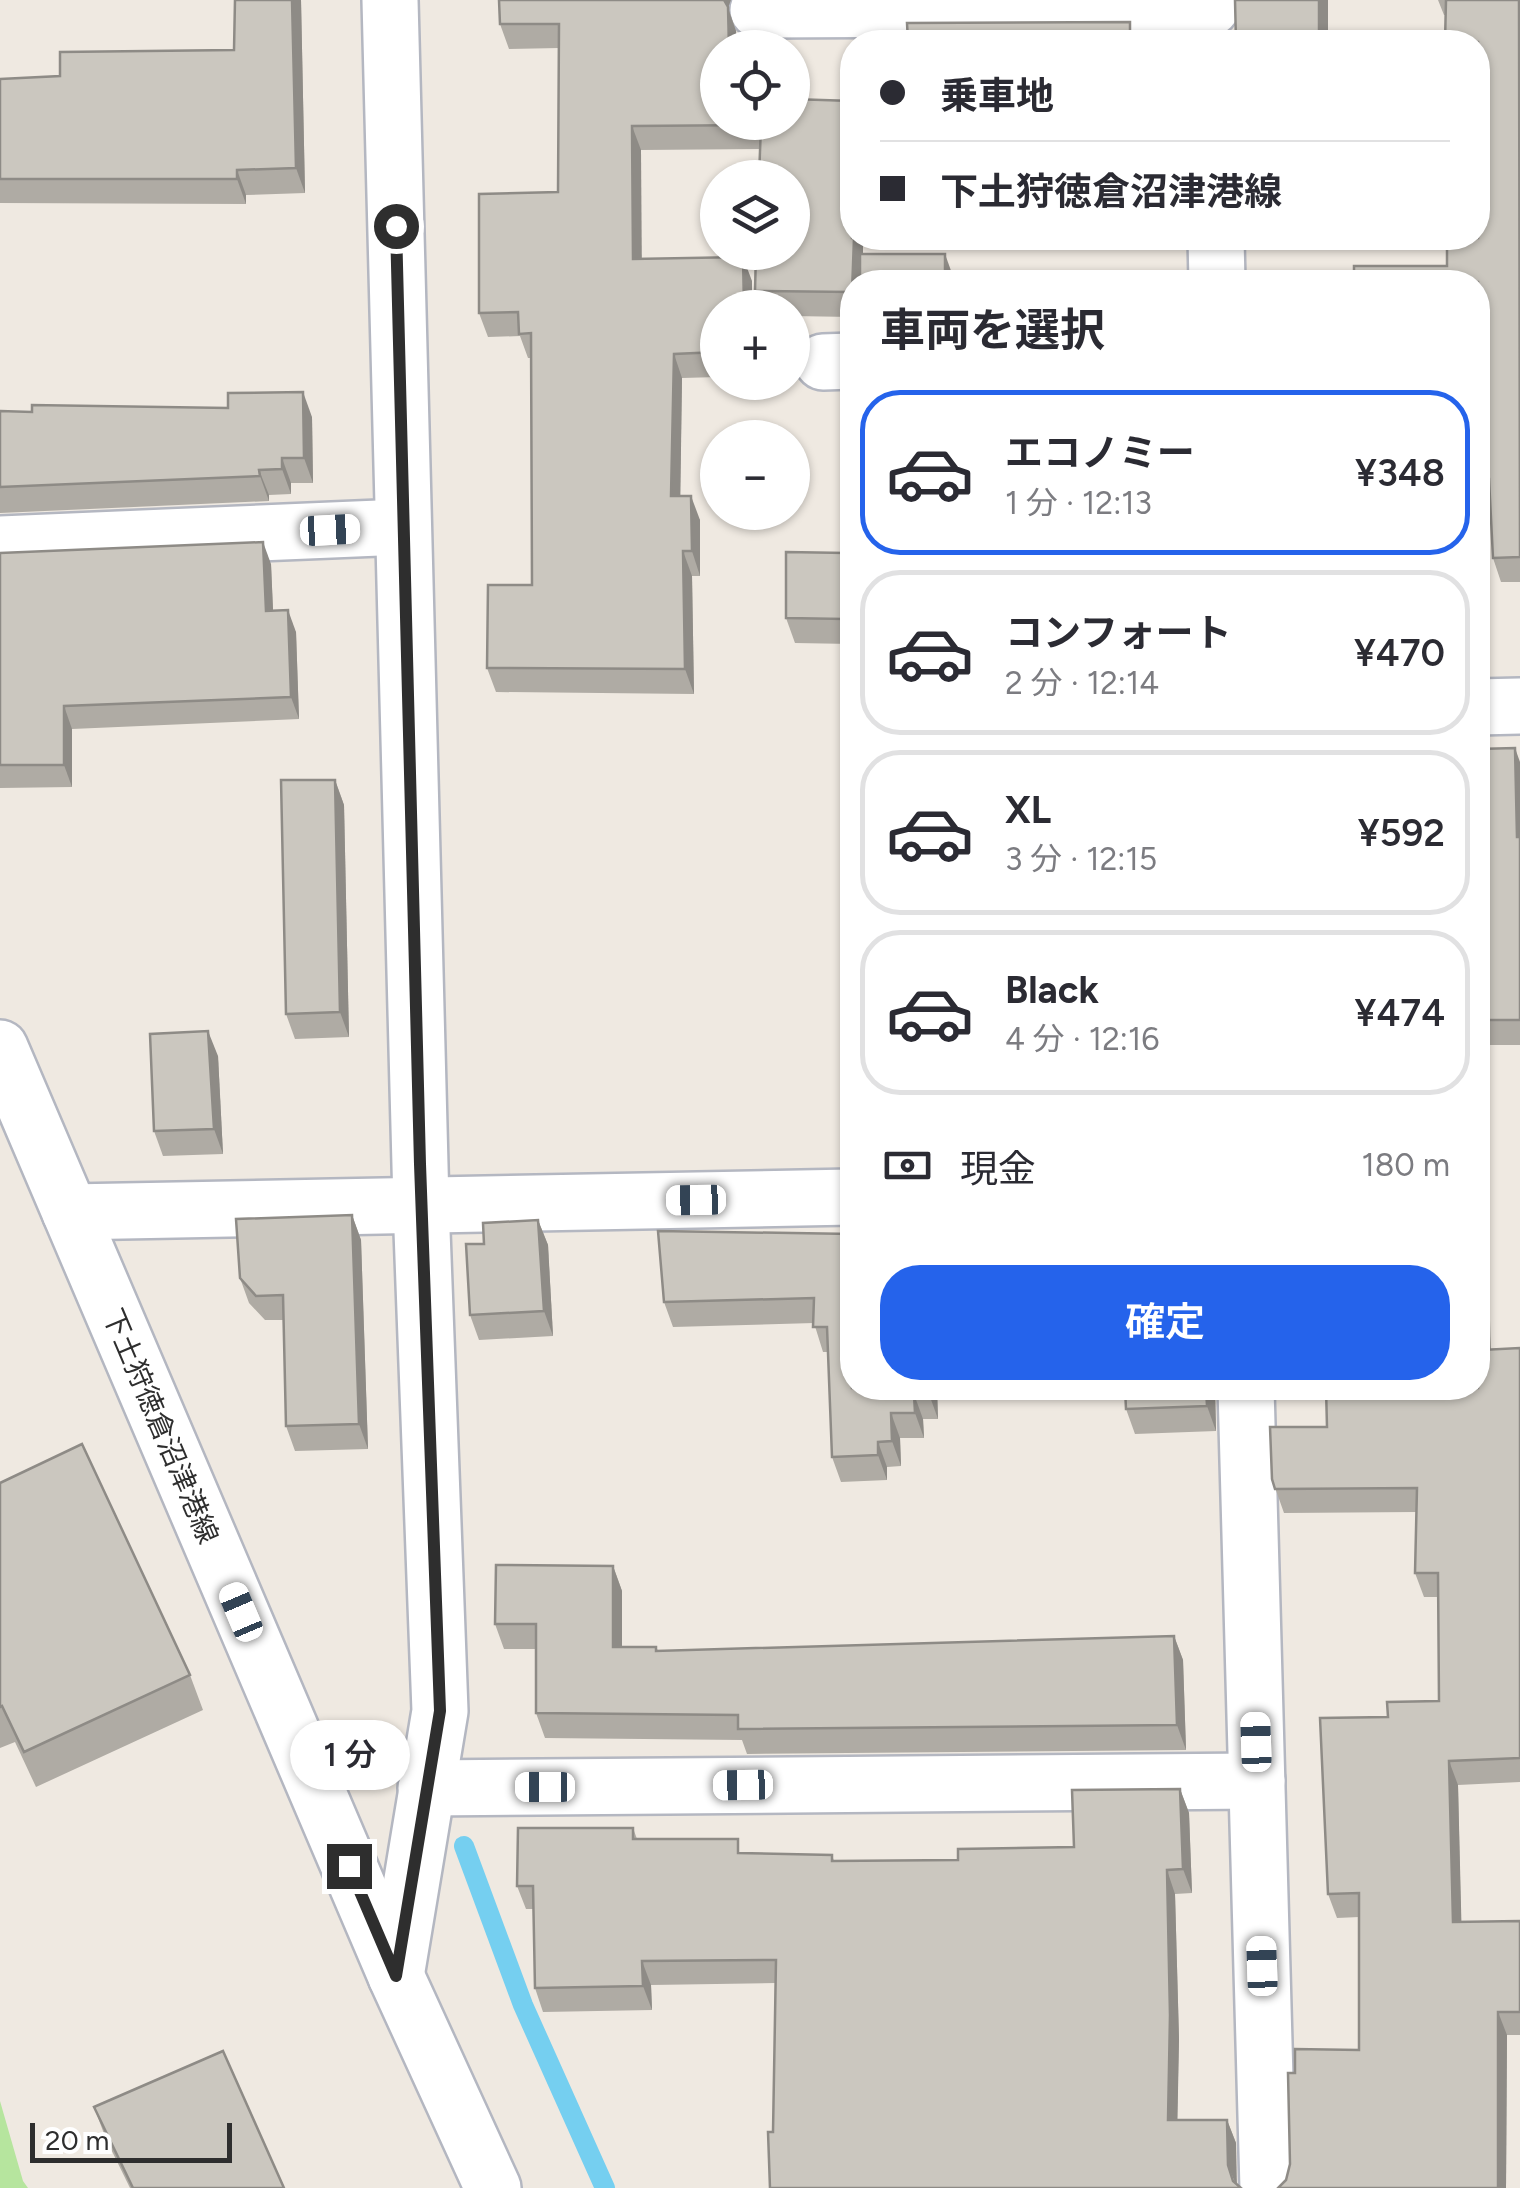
<!DOCTYPE html>
<html lang="ja">
<head>
<meta charset="utf-8">
<style>
  :root { --surface:#fff; --page:#f7f7f7; --text:#2b2b33; --muted:#7c7c81; --line:#e1e1e2; --accent:#2563eb }
  body { margin:0; font-family:Figtree,"Noto Sans JP",sans-serif; background:var(--page); color:var(--text); height:100vh; display:flex; flex-direction:column; font-size:38px; white-space:nowrap }
  * { box-sizing:border-box; margin:0 }
  p { font-size:32px; color:var(--muted) }
  .icon { flex:none; width:55px; height:55px; fill:none; stroke:currentColor; stroke-width:2; stroke-linecap:round; stroke-linejoin:round }
  .map { position:relative; flex:1; overflow:hidden }
  .sheet { position:absolute; left:840px; top:270px; width:650px; height:1130px; display:flex; flex-direction:column; background:var(--surface); border-radius:40px; box-shadow:0 2px 8px #0004 }
  .sheet>* { flex:none }
  .guide { position:absolute; left:840px; top:30px; width:650px; height:220px; border-radius:40px; box-shadow:0 2px 8px #0004; display:grid; align-content:center; height:220px; padding:0 40px; background:var(--surface) }
  .tools { position:absolute; left:700px; top:30px; display:grid; gap:20px }
  .tools a { display:grid; place-items:center; width:110px; height:110px; border-radius:50%; background:var(--surface); box-shadow:0 2px 8px #0004; font-size:50px }
  .scale { position:absolute; left:30px; bottom:25px; width:202px; box-sizing:border-box; padding-left:10px; border:5px solid #2e2e2e; border-top:0; font-size:28px; line-height:35px; white-space:nowrap; color:#2e2e2e; -webkit-text-stroke:8px #fff; paint-order:stroke }
  .end { position:absolute; width:45px; height:45px; margin:-22px; border:12px solid #2e2e2e; background:#fff; box-shadow:0 0 0 5px #fff }
  .from { border-radius:50% }
  .bubble { position:absolute; height:70px; border-radius:35px; background:var(--surface); box-shadow:0 2px 8px #0004; font-size:32px; font-weight:600; line-height:70px; text-align:center }
  .car { position:absolute; width:30px; height:60px; margin:-30px -15px; border-radius:12px; box-shadow:0 0 8px 2px #0007; background:linear-gradient(#fff 24%,#345 0 40%,#fff 0 76%,#345 0 86%,#fff 0) }
  .guide b { display:flex; align-items:center; gap:35px; height:95px; font-size:38px }
  .guide b+b { border-top:2px solid var(--line) }
  .guide i { width:25px; height:25px; background:var(--text) }
  ul { padding:0; list-style:none }
  li { display:flex; align-items:center; gap:30px; height:165px; margin:0 20px 15px; padding:0 20px; border:5px solid var(--line); border-radius:40px }
  li div { flex:1 }
  li b { display:block; font-size:38px }
  li em { font-style:normal; font-weight:600 }
  li.current { border-color:var(--accent) }
  li>.icon { width:90px; height:90px; stroke-width:1.5 }
  h2 { padding:0 40px; font-size:45px; line-height:120px }
  .pay { display:flex; align-items:center; gap:25px; height:110px; padding:0 40px; font-size:38px }
  .pay p { margin-inline-start:auto }
  .primary-button { display:flex; gap:20px; margin-top:auto; padding:20px 40px }
  .primary-button a { flex:1; height:115px; border-radius:40px; background:var(--accent); color:#fff; font-size:40px; font-weight:600; line-height:115px; text-align:center }
  .map>svg:first-child { display:block }
</style>
</head>
<body>
<div class="map">
<svg width="1520" height="2188" viewBox="0 0 1520 2188">
  <rect width="100%" height="100%" fill="#efe9e1"/>
  <polygon fill="#b6e59e" points="0,2101 23,2181 28,2188 0,2188"/>
  <g fill="none" stroke-linecap="round" stroke-linejoin="round">
    <polyline stroke="#75cff0" stroke-width="20" points="464,1846 523,2005 605,2188"/>
    <defs>
      <g id="minor">
        <polyline points="390,0 421,1204 440,1711 396,1976"/>
        <polyline points="758,10 1211,8"/>
        <polyline points="1216,238 1217,282"/>
        <polyline points="823,362 852,361"/>
        <polyline points="0,544 403,527"/>
        <polyline points="1478,707 1520,706"/>
        <polyline points="70,1212 852,1197"/>
        <polyline points="1246,1388 1268,2188"/>
        <polyline points="426,1788 1257,1781"/>
      </g>
      <polyline id="secondary" points="0,1048 396,1976 493,2188"/>
    </defs>
    <use href="#minor" stroke="#b4b7c1" stroke-width="60"/>
    <use href="#secondary" stroke="#b4b7c1" stroke-width="60"/>
    <use href="#minor" stroke="#fff" stroke-width="55"/>
    <use href="#secondary" stroke="#fff" stroke-width="55"/>
  </g>
  <g fill="#afaba4">
    <polygon points="301,0 305,193 246,195 246,204 0,203 0,79 60,76 234,50"/>
    <polygon points="1438,0 1520,0 1520,582 1501,582 1493,558 1490,504 1478,504 1478,282 1447,266 1478,238 1446,15 1444,15"/>
    <polygon points="728,8 736,31 718,48 792,122 863,254 954,279 954,282 852,282 852,317 792,316 792,308 761,308 755,291 760,149 641,150 641,259 752,281 718,308 718,377 682,378 680,496 700,520 700,576 692,576 694,694 496,692 487,668 532,585 531,358 528,358 520,336 488,337 479,313 558,192 559,48 509,49 500,24"/>
    <polygon points="0,411 312,417 313,483 291,483 291,494 269,495 269,501 0,513"/>
    <polygon points="0,553 271,564 273,610 296,632 299,719 72,729 72,787 0,788"/>
    <polygon points="846,553 852,570 852,644 795,643 786,618"/>
    <polygon points="1478,749 1520,762 1520,1045 1478,1045"/>
    <polygon points="335,780 344,805 349,1037 295,1039 286,1014"/>
    <polygon points="218,1056 223,1154 163,1156 154,1131"/>
    <polygon points="352,1215 361,1240 368,1449 295,1451 286,1426 284,1320 265,1320 249,1303 240,1278"/>
    <polygon points="538,1220 548,1245 553,1336 479,1340 470,1315 484,1244"/>
    <polygon points="852,1234 852,1388 937,1388 938,1419 923,1419 924,1438 900,1438 901,1466 887,1467 887,1480 841,1482 832,1457 828,1352 823,1352 814,1323 673,1327 664,1302"/>
    <polygon points="1488,1261 1491,1349 1520,1348 1520,1782 1458,1785 1461,1922 1520,1921 1520,2035 1507,2035 1506,2188 1278,2188 1286,2180 1290,2164 1295,2073 1359,2050 1359,1917 1337,1918 1328,1894 1388,1717 1439,1701 1438,1597 1424,1597 1415,1573 1416,1512 1284,1513 1272,1479 1327,1427 1478,1388"/>
    <polygon points="1215,1388 1216,1431 1135,1434 1126,1409"/>
    <polygon points="0,1483 190,1675 203,1710 36,1787 15,1742 0,1748"/>
    <polygon points="613,1566 622,1591 622,1647 656,1647 658,1651 1174,1636 1183,1660 1186,1750 747,1754 742,1740 545,1738 536,1713 536,1649 504,1649 495,1624"/>
    <polygon points="1180,1789 1189,1813 1192,1893 1175,1894 1179,2039 1177,2120 1227,2120 1236,2143 773,2132 775,1983 651,1985 652,2010 543,2012 535,1988 534,1909 526,1909 517,1886 633,1828 637,1839 743,1853 832,1855 834,1861 958,1860 1074,1847"/>
    <polygon points="94,2107 284,2188 130,2188 106,2139"/>
  </g>
  <g fill="#8e8b86">
    <polygon points="292,0 301,0 305,193 296,168"/>
    <polygon points="723,0 731,0 728,8 736,31 737,48 729,48"/>
    <rect x="1319" y="0" width="9" height="42"/>
    <polygon points="632,126 641,150 642,283 633,259"/>
    <polygon points="237,170 246,195 246,204 237,179"/>
    <polygon points="854,238 863,238 863,282 853,282"/>
    <polygon points="945,254 954,279 954,282 945,282"/>
    <polygon points="743,257 752,281 752,308 744,308"/>
    <polygon points="674,354 682,378 680,520 671,496"/>
    <polygon points="303,392 312,417 313,483 304,458"/>
    <polygon points="282,458 291,483 291,494 282,469"/>
    <polygon points="259,470 269,495 269,501 260,476"/>
    <polygon points="691,496 700,520 700,576 692,551"/>
    <polygon points="263,542 271,564 274,633 266,611"/>
    <polygon points="683,551 692,576 694,694 685,669"/>
    <polygon points="846,553 852,570 852,640 845,619"/>
    <polygon points="288,610 296,632 299,719 291,697"/>
    <polygon points="64,706 72,729 72,787 64,765"/>
    <polygon points="1515,748 1520,762 1520,846 1517,837"/>
    <polygon points="335,780 344,805 349,1037 340,1012"/>
    <polygon points="208,1031 218,1056 223,1154 214,1129"/>
    <polygon points="352,1215 361,1240 368,1449 359,1424"/>
    <polygon points="538,1220 548,1245 553,1336 544,1311"/>
    <polygon points="1480,1237 1488,1261 1491,1373 1482,1350"/>
    <polygon points="928,1388 937,1388 938,1419 929,1394"/>
    <polygon points="1206,1388 1215,1388 1216,1431 1207,1406"/>
    <polygon points="914,1394 923,1419 924,1438 915,1413"/>
    <polygon points="891,1413 900,1438 901,1466 892,1441"/>
    <polygon points="878,1442 887,1467 887,1480 878,1455"/>
    <polygon points="613,1566 622,1591 622,1672 613,1647"/>
    <polygon points="1174,1636 1183,1660 1186,1750 1177,1725"/>
    <polygon points="1449,1761 1458,1785 1462,1946 1453,1922"/>
    <polygon points="1180,1789 1189,1813 1192,1893 1183,1869"/>
    <polygon points="1167,1870 1175,1894 1179,2039 1177,2144 1168,2120"/>
    <polygon points="642,1961 651,1985 652,2010 643,1986"/>
    <polygon points="1498,2012 1507,2035 1506,2188 1498,2188"/>
    <polygon points="1227,2120 1236,2143 1237,2188 1228,2165"/>
  </g>
  <g fill="#cbc7bf" stroke="#8e8b86" stroke-width="2.5">
    <polygon points="235,0 292,0 296,168 237,170 237,179 0,179 0,79 60,76 60,52 234,50"/>
    <polygon points="499,0 724,0 728,7 729,48 718,48 718,122 792,122 792,99 852,101 852,238 854,238 852,292 755,291 756,252 792,252 792,178 759,178 761,125 632,126 633,259 743,257 744,308 718,308 718,352 674,354 671,496 691,496 692,551 683,551 685,669 487,668 488,585 532,585 531,333 519,334 518,312 479,313 479,194 558,192 559,24 500,24"/>
    <polygon points="1235,0 1319,0 1319,42 1236,42"/>
    <polygon points="1446,0 1519,0 1520,557 1493,558 1489,479 1478,479 1478,282 1354,282 1354,266 1447,266 1447,238 1478,238 1478,42 1445,42"/>
    <polygon points="1130,22 1130,36 1178,37 1178,42 908,42 907,23"/>
    <rect x="860" y="254" width="85" height="28"/>
    <polygon points="303,392 304,458 282,458 282,469 259,470 260,476 0,487 0,411 32,412 32,405 228,408 228,393"/>
    <polygon points="263,542 266,611 288,610 291,697 64,706 64,765 0,765 0,553"/>
    <polygon points="786,552 846,553 845,619 786,618"/>
    <polygon points="1515,748 1517,837 1520,837 1520,1020 1478,1020 1478,749"/>
    <polygon points="281,780 335,780 340,1012 286,1014"/>
    <polygon points="208,1031 214,1129 154,1131 150,1034"/>
    <polygon points="352,1215 359,1424 286,1426 283,1295 256,1296 240,1278 236,1219"/>
    <polygon points="538,1220 544,1311 470,1315 466,1244 484,1244 483,1223"/>
    <polygon points="658,1231 852,1234 852,1388 928,1388 929,1394 914,1394 915,1413 891,1413 892,1441 878,1442 878,1455 832,1457 827,1327 813,1327 814,1298 664,1302"/>
    <polygon points="1478,1237 1480,1237 1482,1350 1520,1348 1520,1758 1449,1761 1453,1922 1520,1921 1520,2012 1498,2012 1498,2188 1278,2188 1286,2180 1290,2164 1288,2073 1295,2073 1295,2049 1359,2050 1359,1893 1328,1894 1320,1718 1388,1717 1387,1702 1439,1701 1438,1573 1415,1573 1417,1488 1275,1489 1272,1479 1270,1427 1327,1427 1326,1388 1478,1388"/>
    <polygon points="1125,1388 1206,1388 1207,1406 1126,1409"/>
    <polygon points="82,1444 190,1675 24,1752 2,1706 0,1707 0,1483"/>
    <polygon points="496,1565 613,1566 613,1647 656,1647 656,1651 1174,1636 1177,1725 738,1729 738,1715 536,1713 536,1624 495,1624"/>
    <polygon points="1180,1789 1183,1869 1167,1870 1170,2015 1168,2120 1227,2120 1228,2165 1233,2181 1241,2188 770,2188 768,2132 773,2132 776,1960 642,1961 643,1986 535,1988 533,1886 517,1886 518,1828 633,1828 633,1839 738,1839 738,1853 832,1855 832,1861 958,1860 958,1849 1074,1847 1072,1790"/>
    <polygon points="223,2051 284,2188 133,2188 94,2107"/>
  </g>
  <g fill="none" stroke-linecap="round" stroke-linejoin="round">
    <polyline stroke="#2e2e2e" stroke-width="12" points="349,1866 396,1976 440,1711 420,1164 396,226"/>
  </g>
  <g text-anchor="middle" dominant-baseline="central" stroke-width="10" stroke-linejoin="round" paint-order="stroke">
    <g font-size="28" fill="#2e2e2e" stroke="#fff">
      <text transform="translate(161 1426) rotate(67)">下土狩徳倉沼津港線</text>
    </g>
  </g>
</svg>
<div class="tools">
<a><svg class="icon" aria-label="locate" viewBox="0 0 24 24"><circle cx="12" cy="12" r="6"/><path d="M12 2v4M12 18v4M2 12h4M18 12h4"/></svg></a>
<a><svg class="icon" aria-label="layers" viewBox="0 0 24 24"><path d="M12 4l9 5-9 5-9-5zM3 14l9 5 9-5"/></svg></a>
<a>+</a>
<a>−</a>
</div>
<div class="scale">20 m</div>
<i class="end from" style="left:396px;top:226px"></i>
<i class="end" style="left:349px;top:1866px"></i>
<div class="bubble" style="left:290px;top:1720px;width:120px">1 分</div>
<i class="car" style="left:330px;top:530px;rotate:87deg"></i>
<i class="car" style="left:696px;top:1200px;rotate:269deg"></i>
<i class="car" style="left:241px;top:1612px;rotate:337deg"></i>
<i class="car" style="left:1256px;top:1742px;rotate:358deg"></i>
<i class="car" style="left:743px;top:1785px;rotate:269deg"></i>
<i class="car" style="left:545px;top:1787px;rotate:270deg"></i>
<i class="car" style="left:1262px;top:1966px;rotate:358deg"></i>
<div class="guide">
<b><i class="from"></i>乗車地</b>
<b><i></i>下土狩徳倉沼津港線</b>
</div>
<section class="sheet">
<h2>車両を選択</h2>
<ul>
<li class="current"><svg class="icon" aria-label="car" viewBox="0 0 24 24"><path d="M5 17H2v-5l4-1 3-4h7l3 4 3 1v5h-3M9 17h6M6 11h13"/><circle cx="7" cy="17" r="2"/><circle cx="17" cy="17" r="2"/></svg><div><b>エコノミー</b><p>1 分 · 12:13</p></div><em>¥348</em></li>
<li><svg class="icon" aria-label="car" viewBox="0 0 24 24"><path d="M5 17H2v-5l4-1 3-4h7l3 4 3 1v5h-3M9 17h6M6 11h13"/><circle cx="7" cy="17" r="2"/><circle cx="17" cy="17" r="2"/></svg><div><b>コンフォート</b><p>2 分 · 12:14</p></div><em>¥470</em></li>
<li><svg class="icon" aria-label="car" viewBox="0 0 24 24"><path d="M5 17H2v-5l4-1 3-4h7l3 4 3 1v5h-3M9 17h6M6 11h13"/><circle cx="7" cy="17" r="2"/><circle cx="17" cy="17" r="2"/></svg><div><b>XL</b><p>3 分 · 12:15</p></div><em>¥592</em></li>
<li><svg class="icon" aria-label="car" viewBox="0 0 24 24"><path d="M5 17H2v-5l4-1 3-4h7l3 4 3 1v5h-3M9 17h6M6 11h13"/><circle cx="7" cy="17" r="2"/><circle cx="17" cy="17" r="2"/></svg><div><b>Black</b><p>4 分 · 12:16</p></div><em>¥474</em></li>
</ul>
<div class="pay"><svg class="icon" aria-label="cash" viewBox="0 0 24 24"><path d="M3 7h18v10H3z"/><circle cx="12" cy="12" r="2"/></svg>現金<p>180 m</p></div>
<div class="primary-button"><a>確定</a></div>
</section>
</div>
</body>
</html>
